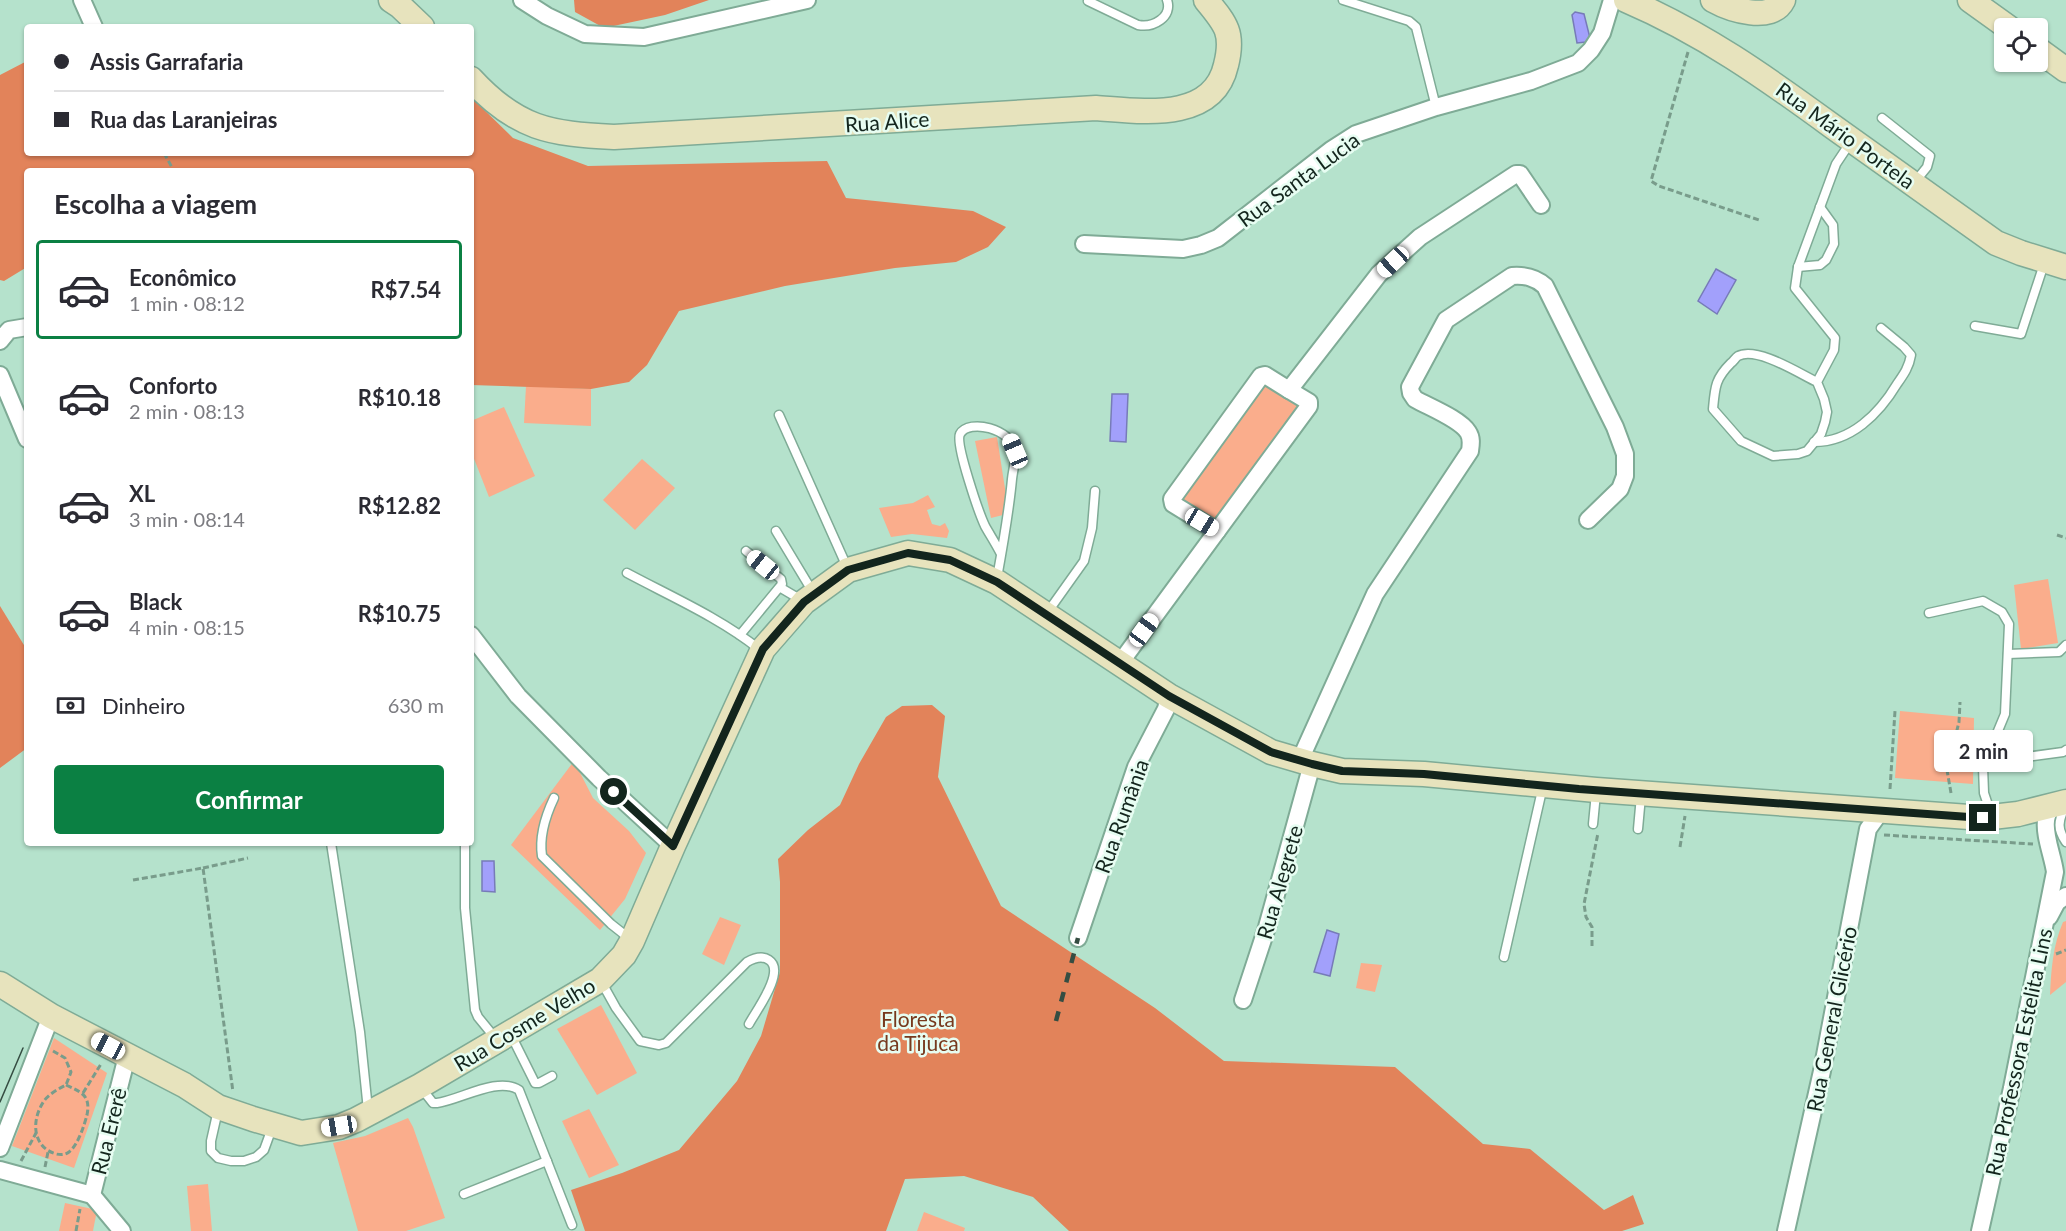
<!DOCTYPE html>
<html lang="pt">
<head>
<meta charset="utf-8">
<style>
  :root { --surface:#fff; --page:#f2f2f3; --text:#2b2b33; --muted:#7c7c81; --line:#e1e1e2; --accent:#0b8043 }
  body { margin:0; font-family:Lato,sans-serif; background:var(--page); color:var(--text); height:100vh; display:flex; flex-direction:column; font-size:22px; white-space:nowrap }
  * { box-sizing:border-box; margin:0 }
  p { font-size:20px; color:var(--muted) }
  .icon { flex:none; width:33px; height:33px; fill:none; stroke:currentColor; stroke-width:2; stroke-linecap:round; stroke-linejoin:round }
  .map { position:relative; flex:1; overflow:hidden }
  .details { position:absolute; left:24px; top:168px; width:450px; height:678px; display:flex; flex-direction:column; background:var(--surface); border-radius:6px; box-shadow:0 2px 4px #0004 }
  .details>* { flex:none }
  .top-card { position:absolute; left:24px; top:24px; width:450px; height:132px; border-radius:6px; box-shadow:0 2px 4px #0004; display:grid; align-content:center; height:132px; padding:0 30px; background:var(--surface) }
  .fabs { position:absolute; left:1994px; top:18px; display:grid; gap:12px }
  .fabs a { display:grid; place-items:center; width:54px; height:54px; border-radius:6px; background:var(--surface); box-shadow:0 2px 4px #0004; font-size:30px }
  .end { position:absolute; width:27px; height:27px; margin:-14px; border:8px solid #13251d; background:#fff; box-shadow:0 0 0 3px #fff }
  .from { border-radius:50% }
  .bubble { position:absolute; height:42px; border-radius:6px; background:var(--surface); box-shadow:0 2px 4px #0004; font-size:20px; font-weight:700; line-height:42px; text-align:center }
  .car { position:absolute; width:18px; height:36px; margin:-18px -9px; border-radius:8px; box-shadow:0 0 4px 2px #0007; background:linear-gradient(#fff 24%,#345 0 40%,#fff 0 76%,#345 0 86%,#fff 0) }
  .top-card b { display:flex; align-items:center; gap:21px; height:57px; font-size:22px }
  .top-card b+b { border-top:2px solid var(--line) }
  .top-card i { width:15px; height:15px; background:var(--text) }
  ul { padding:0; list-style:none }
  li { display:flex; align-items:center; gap:18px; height:99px; margin:0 12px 9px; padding:0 18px; border:3px solid transparent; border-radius:6px }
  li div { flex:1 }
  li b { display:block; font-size:22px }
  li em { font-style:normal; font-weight:700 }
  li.current { border-color:var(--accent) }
  li>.icon { width:54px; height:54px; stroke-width:1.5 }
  h2 { padding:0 30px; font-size:27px; line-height:72px }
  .pay { display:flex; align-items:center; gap:15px; height:66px; padding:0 30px; font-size:22px }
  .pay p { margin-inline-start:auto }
  .cta { display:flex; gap:12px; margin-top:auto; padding:12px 30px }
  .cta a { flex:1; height:69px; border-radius:6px; background:var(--accent); color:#fff; font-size:24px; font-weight:700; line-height:69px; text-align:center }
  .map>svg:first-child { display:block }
</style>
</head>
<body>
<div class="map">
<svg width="2066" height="1231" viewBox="0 0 2066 1231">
  <rect width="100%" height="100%" fill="#b5e2cc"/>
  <g fill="#faad8c">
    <polygon points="1267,371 1310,400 1221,529 1175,498"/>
    <polygon points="526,386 591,389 591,426 524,423"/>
    <polygon points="504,407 535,476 489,497 471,451 471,421"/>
    <polygon points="997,437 1006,495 1003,515 991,518 975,441"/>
    <polygon points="642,459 675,488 635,530 603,500"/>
    <polygon points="928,495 935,507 927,510 932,524 940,526 945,523 949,531 947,538 912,534 891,537 879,508 913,503"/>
    <polygon points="2048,579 2058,643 2021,649 2014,585"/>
    <polygon points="1900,711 1974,718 1973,784 1895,778"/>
    <polygon points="574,761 593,798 629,831 646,853 625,899 600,930 511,845"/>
    <polygon points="720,917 741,925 724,965 702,954"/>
    <path d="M2066,921v61l-16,13c1,-25 3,-50 13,-73z"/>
    <polygon points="1361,963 1382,965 1375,992 1356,988"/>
    <polygon points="601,1005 637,1073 597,1095 557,1029"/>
    <polygon points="54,1038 107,1073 74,1168 12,1146"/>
    <polygon points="589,1109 619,1165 589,1178 562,1121"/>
    <polygon points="408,1118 413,1127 445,1218 406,1231 358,1231 333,1143 365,1136"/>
    <polygon points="208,1184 212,1231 191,1231 187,1186"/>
    <polygon points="65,1203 97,1210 93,1231 59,1231"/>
    <polygon points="924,1212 965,1228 964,1231 917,1231"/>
  </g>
  <g fill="#e2835a">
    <polygon points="574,0 709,0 665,15 604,28 575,12"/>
    <polygon points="25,62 27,68 27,153 471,153 471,97 513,138 588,166 827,161 846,198 973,211 1006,227 988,247 956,262 895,268 785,286 679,311 647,365 629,382 591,389 471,385 471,171 27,171 27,267 4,281 0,280 0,75"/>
    <polygon points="0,606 27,650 27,748 0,768"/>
    <polygon points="932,705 945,716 938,777 1001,906 1155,1008 1224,1061 1395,1067 1483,1144 1530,1149 1604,1210 1633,1195 1644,1224 1622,1231 1069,1231 1033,1197 964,1176 905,1179 886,1231 585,1231 571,1190 622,1173 679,1150 737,1081 761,1036 780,972 780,882 778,859 808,830 840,805 859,764 886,717 902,706"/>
  </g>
  <g fill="#a2a0fb" stroke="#777bb8" stroke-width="1.5">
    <polygon points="1575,12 1584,14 1590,38 1586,42 1577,43 1572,15"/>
    <polygon points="1716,269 1736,280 1717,314 1698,301"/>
    <polygon points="1112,394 1128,394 1126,442 1110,441"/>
    <polygon points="482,861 494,861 495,892 482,891"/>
    <polygon points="1327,930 1339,934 1330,976 1314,972"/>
  </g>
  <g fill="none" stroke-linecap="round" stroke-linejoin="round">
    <defs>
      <g id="lane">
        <polyline points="1343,0 1409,21 1416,27 1436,107"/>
        <path d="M1088,1l50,24c15,3 35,-8 29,-25"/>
        <polyline points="1882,118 1930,156 1927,167 1914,183"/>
        <polyline points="1798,267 1820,265 1826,260 1834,244 1833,225 1820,207"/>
        <polyline points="1975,326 2021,334 2044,264"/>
        <path d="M1817,382c-17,-8 -60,-36 -79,-26 -3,2 -4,5 -7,7 -16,16 -16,24 -18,46l28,32 32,15 25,-2 9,-3 14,-17 4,-12 2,-10 -3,-13 -7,-17 17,-32 1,-12 -40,-50 3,-21 38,-103 14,-21"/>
        <polyline points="779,415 847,567"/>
        <path d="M1814,442c37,0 65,-28 83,-58 7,-10 12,-17 14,-29l-7,-8 -23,-19"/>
        <polyline points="776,531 814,594"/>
        <path d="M627,573c45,24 93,45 132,76"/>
        <path d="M997,578c6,-33 12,-66 15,-99 1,-9 4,-19 3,-28 -3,-22 -46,-33 -55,-17 -5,10 19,79 25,92 5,9 11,18 16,28"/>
        <polyline points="781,588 803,601"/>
        <polyline points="1047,613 1084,561 1092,528 1095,491"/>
        <polyline points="1929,613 1983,601 2002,612 2009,624 2005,714 1983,767 1984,793 1991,814"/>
        <polyline points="740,635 782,584 781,579 746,551"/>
        <polyline points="2008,654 2059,652 2066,645"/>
        <polyline points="1990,750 2003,753 2011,759 2063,752 2066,750"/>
        <path d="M554,798c-9,19 -15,38 -12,58l69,68 19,15"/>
        <path d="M2065,807c-7,14 -8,22 1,35"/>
        <polyline points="1593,824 1596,793"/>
        <polyline points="1638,829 1641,796"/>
        <polyline points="331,843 360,1032 368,1110"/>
        <polyline points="465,843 465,908 475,1010 478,1017 496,1039"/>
        <polyline points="1504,957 1543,786"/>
        <path d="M602,983l14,25 24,33 19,4 7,-2 81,-81c7,-4 15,-7 22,-2 17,11 -13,51 -20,64"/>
        <polyline points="511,1035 535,1083 539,1083 552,1076"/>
        <path d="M422,1089l11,14h4c23,-3 61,-27 82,-13l53,135"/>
        <polyline points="218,1110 211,1141 211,1151 218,1158 231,1161 244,1161 256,1157 264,1150 272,1128"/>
        <polyline points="464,1194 547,1161"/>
      </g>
      <g id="street">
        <polyline points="82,0 94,27"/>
        <polyline points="522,0 547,16 585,34 644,37 807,0"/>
        <polyline points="1084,244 1183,249 1201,245 1218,238 1331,150 1356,134 1436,107 1531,81 1578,63 1591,50 1602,33 1612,0"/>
        <polyline points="0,341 9,330 27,327"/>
        <polyline points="0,375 27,439"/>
        <polyline points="1217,531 1173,504 1172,499 1261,376 1265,375 1289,390"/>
        <polyline points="471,635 518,696 599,778 673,846"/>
        <polyline points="1120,663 1309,406 1309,402 1289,390 1379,274 1420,237 1516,174 1520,174 1541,205"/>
        <path d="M1300,760l75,-166 95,-143c1,-7 2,-13 -2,-19 -8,-13 -39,-25 -53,-33l-4,-6 -1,-6 36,-67 66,-44c13,-1 23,1 33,10l70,141 10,27v22l-5,13 -32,31"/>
        <polyline points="2049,917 2057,902 2066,896"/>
        <polyline points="1078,938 1136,767 1166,709 1169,696"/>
        <polyline points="1243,1000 1267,927 1312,764"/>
        <polyline points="0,1148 51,1016"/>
        <polyline points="0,1170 92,1195"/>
        <polyline points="92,1195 127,1056"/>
        <polyline points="92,1195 122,1231"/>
        <polyline points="1786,1231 1822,1071 1868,829 1881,811"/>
        <path d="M1980,1231l32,-143 43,-216c-2,-15 -11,-37 -9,-51 0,-4 3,-10 5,-14"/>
      </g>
      <g id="secondary">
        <polyline points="391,0 400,6 422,27"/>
        <path d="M1626,0c77,33 139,77 206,126 55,39 109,78 164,117l25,10 45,14"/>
        <path d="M1713,0c18,10 59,23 70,0"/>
        <polyline points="1970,0 2009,28"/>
        <polyline points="2037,49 2066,70"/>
        <path d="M471,79c46,50 79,55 143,58l482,-29c44,3 117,15 130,-43 8,-32 0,-41 -20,-65"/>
        <polyline points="0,984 51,1016 184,1085 218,1107 253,1119 301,1133 339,1127 356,1120 420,1086 600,980 624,955 632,941 673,846 763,649 804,602 848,570 908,553 950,560 997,582 1169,696 1271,752 1312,764 1342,771 1424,774 1596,790 1983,818 2018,814 2066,802"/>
      </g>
    </defs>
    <use href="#lane" stroke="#7fab96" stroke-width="11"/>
    <use href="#street" stroke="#7fab96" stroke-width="20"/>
    <use href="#secondary" stroke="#7fab96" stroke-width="27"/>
    <g stroke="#799c8b" stroke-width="3" stroke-dasharray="6 3" stroke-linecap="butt">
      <polyline points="1688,52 1651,181 1659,186 1759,220"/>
      <polyline points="164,153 174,171"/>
      <polyline points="2057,535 2066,538"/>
      <polyline points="1890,789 1895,711"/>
      <polyline points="1951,793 1947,770 1959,722 1960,702"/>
      <polyline points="1884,835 2033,844"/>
      <polyline points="1680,847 1685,816"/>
      <polyline points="203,868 248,858"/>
      <polyline points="133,880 203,868 233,1092"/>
      <polyline points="1592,946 1592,927 1586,917 1584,904 1598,833"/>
      <polyline points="2056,954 2066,950"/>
      <polyline points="53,1051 65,1058 71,1072 66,1085"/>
      <path d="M66,1085c15,7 25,10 21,30 -3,11 -9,30 -18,37 -4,3 -8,3 -13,2 -24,-7 -25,-34 -12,-53 5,-7 14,-12 22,-16z"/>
      <polyline points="83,1093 101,1064"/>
      <polyline points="21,1161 36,1133"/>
      <polyline points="45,1167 48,1152"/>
      <polyline points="76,1231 80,1209"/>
    </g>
    <use href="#lane" stroke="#fff" stroke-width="8"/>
    <use href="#street" stroke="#fff" stroke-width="16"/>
    <use href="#secondary" stroke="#e7e3bd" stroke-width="24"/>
    <polyline stroke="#354d42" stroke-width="1.5" points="0,1102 23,1048"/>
    <polyline stroke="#354d42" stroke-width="4.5" stroke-dasharray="10 10" stroke-linecap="butt" points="1056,1021 1078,938"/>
  </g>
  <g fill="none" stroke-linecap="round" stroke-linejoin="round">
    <polyline stroke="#13251d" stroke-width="8" points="614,792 673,846 763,649 804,602 848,570 908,553 950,560 997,582 1169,696 1271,752 1312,764 1342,771 1424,774 1579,789 1983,818"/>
  </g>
  <g text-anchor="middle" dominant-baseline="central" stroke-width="5" stroke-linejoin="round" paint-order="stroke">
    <g font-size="21" fill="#13251d" stroke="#e7fdf2">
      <text transform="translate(887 121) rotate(-4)">Rua Alice</text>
      <text transform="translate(1846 135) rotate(36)">Rua Mário Portela</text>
      <text transform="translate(1298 179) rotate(-36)">Rua Santa Lucia</text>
      <text transform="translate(1121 816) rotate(-70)">Rua Rumânia</text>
      <text transform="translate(1279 882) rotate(-74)">Rua Alegrete</text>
      <text transform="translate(1831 1019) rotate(-79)">Rua General Glicério</text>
      <text transform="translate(524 1024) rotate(-31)">Rua Cosme Velho</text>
      <text transform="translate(2018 1052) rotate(-78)">Rua Professora Estelita Lins</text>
      <text transform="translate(108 1131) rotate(-76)">Rua Ererê</text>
    </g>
    <g font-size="21" fill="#77391d" stroke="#e7fdf2">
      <text x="918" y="1018">Floresta<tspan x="918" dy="24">da Tijuca</tspan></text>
    </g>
  </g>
</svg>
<div class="fabs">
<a><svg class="icon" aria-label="locate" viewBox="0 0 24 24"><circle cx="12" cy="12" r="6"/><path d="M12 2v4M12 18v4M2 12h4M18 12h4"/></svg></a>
</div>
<i class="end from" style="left:614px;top:792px"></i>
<i class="end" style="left:1983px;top:818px"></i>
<div class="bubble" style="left:1934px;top:730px;width:99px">2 min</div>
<i class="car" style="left:1393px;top:262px;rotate:227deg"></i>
<i class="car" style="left:1015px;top:451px;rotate:337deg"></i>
<i class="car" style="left:1202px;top:522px;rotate:121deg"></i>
<i class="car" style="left:763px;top:565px;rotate:309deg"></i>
<i class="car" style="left:1144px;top:630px;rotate:36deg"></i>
<i class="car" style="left:108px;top:1046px;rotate:298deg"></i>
<i class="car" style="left:339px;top:1126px;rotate:261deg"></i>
<div class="top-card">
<b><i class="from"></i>Assis Garrafaria</b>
<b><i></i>Rua das Laranjeiras</b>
</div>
<section class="details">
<h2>Escolha a viagem</h2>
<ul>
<li class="current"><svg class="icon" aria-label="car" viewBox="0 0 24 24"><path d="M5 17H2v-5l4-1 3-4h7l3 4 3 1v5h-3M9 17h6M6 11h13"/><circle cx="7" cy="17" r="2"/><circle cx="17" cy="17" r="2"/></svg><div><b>Econômico</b><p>1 min · 08:12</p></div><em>R$7.54</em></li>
<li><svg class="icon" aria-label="car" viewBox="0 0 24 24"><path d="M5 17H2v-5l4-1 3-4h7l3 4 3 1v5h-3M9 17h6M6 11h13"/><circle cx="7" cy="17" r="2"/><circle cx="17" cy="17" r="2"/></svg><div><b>Conforto</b><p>2 min · 08:13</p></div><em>R$10.18</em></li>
<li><svg class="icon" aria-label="car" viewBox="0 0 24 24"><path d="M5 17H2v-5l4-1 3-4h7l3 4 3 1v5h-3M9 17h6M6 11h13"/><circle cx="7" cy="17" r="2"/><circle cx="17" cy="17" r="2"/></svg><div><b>XL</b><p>3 min · 08:14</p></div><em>R$12.82</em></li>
<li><svg class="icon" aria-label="car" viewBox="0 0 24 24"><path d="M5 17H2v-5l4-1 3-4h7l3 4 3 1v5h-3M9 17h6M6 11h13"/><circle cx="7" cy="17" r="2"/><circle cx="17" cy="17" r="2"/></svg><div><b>Black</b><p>4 min · 08:15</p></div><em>R$10.75</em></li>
</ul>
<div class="pay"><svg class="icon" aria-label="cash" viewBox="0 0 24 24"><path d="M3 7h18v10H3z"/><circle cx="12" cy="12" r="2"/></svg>Dinheiro<p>630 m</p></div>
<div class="cta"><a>Confirmar</a></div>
</section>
</div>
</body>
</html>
